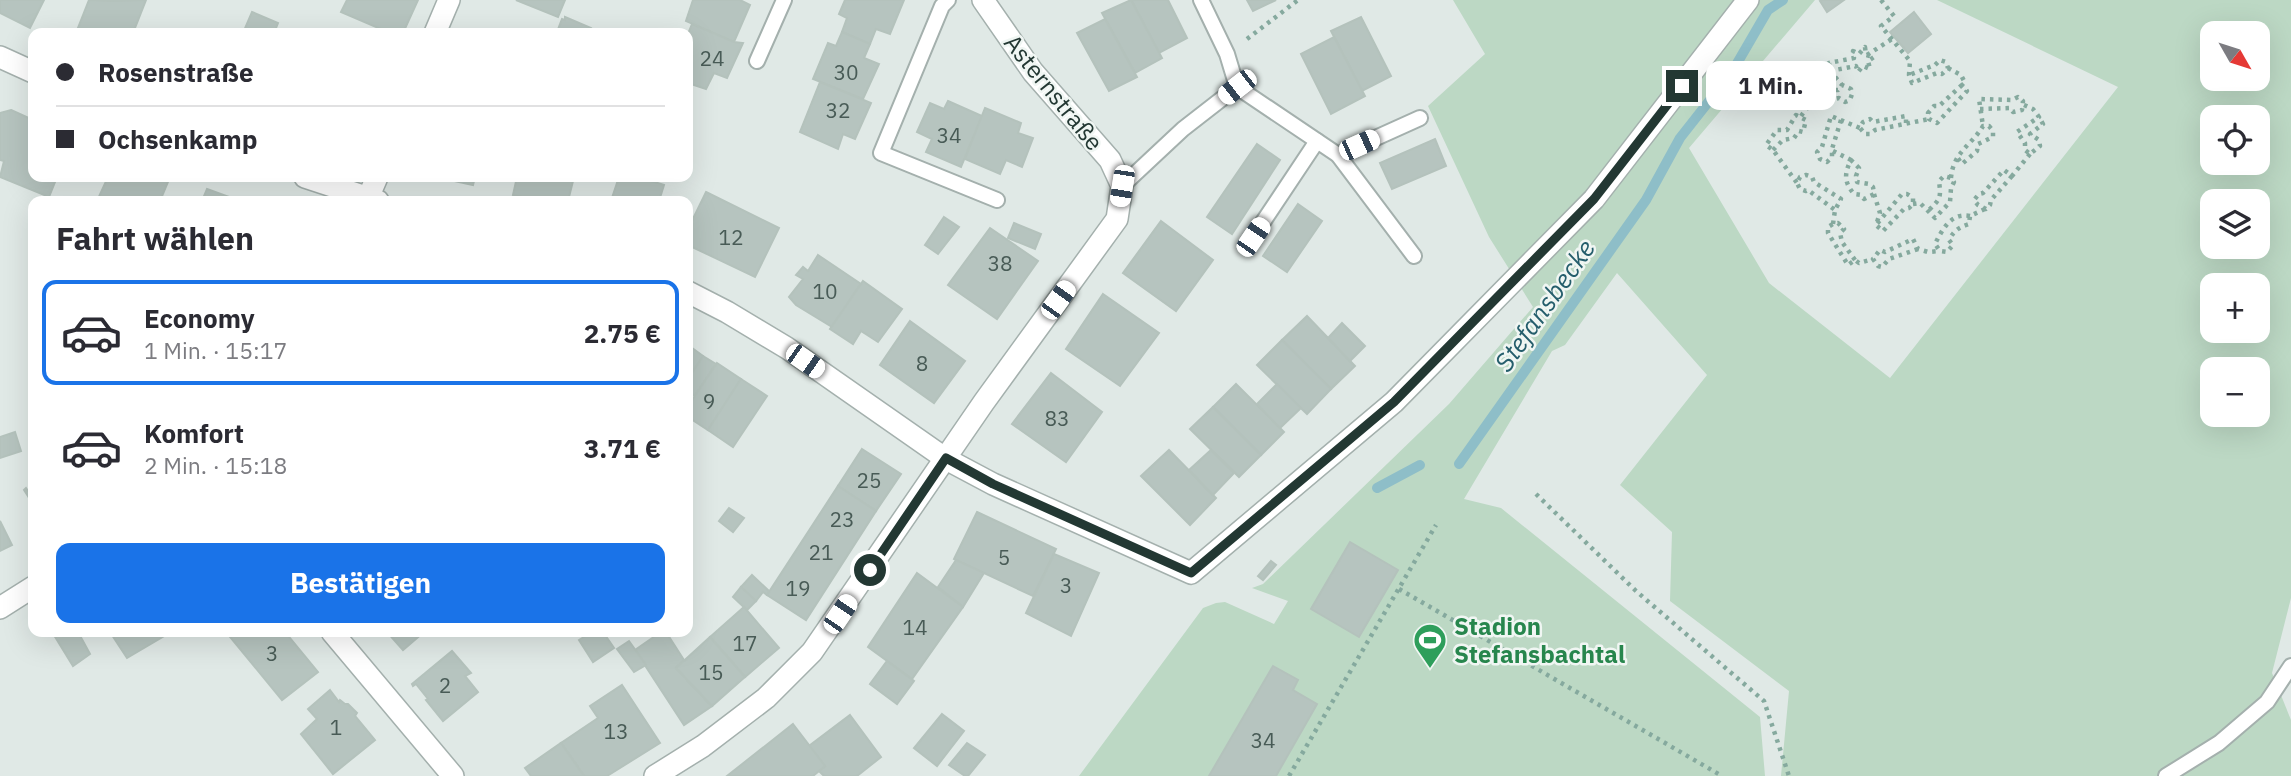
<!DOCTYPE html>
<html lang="de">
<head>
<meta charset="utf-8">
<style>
  :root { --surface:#fff; --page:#f2f2f3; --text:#2b2b33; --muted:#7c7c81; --line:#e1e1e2; --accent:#1a73e8 }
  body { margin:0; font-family:"IBM Plex Sans",sans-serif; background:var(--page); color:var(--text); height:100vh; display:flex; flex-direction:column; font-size:26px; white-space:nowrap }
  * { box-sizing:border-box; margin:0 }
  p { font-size:23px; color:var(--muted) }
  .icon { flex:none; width:38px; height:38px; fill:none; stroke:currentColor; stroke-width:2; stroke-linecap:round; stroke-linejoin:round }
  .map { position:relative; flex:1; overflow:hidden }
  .side { position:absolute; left:28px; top:196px; width:665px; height:441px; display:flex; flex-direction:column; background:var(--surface); border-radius:14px; box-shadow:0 7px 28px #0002 }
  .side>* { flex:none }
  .guide { position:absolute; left:28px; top:28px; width:665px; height:154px; border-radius:14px; box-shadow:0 7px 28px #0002; display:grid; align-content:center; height:154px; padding:0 28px; background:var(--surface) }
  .needle { width:46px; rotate:129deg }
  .fabs { position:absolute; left:2200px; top:21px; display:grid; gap:14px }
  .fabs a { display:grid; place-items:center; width:70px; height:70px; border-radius:14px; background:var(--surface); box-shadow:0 7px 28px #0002; font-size:35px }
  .end { position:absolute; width:32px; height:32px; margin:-16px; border:9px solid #233833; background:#fff; box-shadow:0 0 0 4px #fff }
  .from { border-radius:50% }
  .bubble { position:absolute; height:49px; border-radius:14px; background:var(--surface); box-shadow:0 7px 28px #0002; font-size:23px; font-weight:700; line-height:49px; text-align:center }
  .car { position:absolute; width:21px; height:42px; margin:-21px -10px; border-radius:9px; box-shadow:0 0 5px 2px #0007; background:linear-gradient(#fff 24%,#345 0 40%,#fff 0 76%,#345 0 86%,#fff 0) }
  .guide b { display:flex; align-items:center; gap:24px; height:66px; font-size:26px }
  .guide b+b { border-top:2px solid var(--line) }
  .guide i { width:18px; height:18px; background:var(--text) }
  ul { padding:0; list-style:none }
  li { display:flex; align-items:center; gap:21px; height:105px; margin:0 14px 10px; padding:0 14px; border:4px solid transparent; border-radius:14px }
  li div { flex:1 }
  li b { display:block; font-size:26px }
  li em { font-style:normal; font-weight:700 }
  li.current { border-color:var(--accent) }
  li>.icon { width:63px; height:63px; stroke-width:1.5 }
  h2 { padding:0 28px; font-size:32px; line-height:84px }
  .action { display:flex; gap:14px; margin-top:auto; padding:14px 28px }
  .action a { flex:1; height:80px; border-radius:14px; background:var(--accent); color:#fff; font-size:28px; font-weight:700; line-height:80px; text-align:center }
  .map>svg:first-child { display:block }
</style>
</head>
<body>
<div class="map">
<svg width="2291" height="776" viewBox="0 0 2291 776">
  <rect width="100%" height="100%" fill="#e0e9e6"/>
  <path fill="#bcd8c4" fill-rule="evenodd" d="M1453,0h362l-126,148 80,135 121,95 228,-291 -181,-87h354v598l-19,75 19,47v56h-510l8,-85 -119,-90 2,-69 -52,-47 87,-110 -90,-102 -52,72 -13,6 -88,148 37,9 259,209 5,59h-686l124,-168 13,-5 9,-1 49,22 14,-23 -36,-13 11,-4 186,-180 84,-97 -44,-70 -61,-131 57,-52zM2212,33h46v46h-46zM2212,117h46v46h-46zM2212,201h46v46h-46zM2212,285h46v46h-46zM2212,369h46v46h-46z"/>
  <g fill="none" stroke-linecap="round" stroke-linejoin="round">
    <g stroke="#8ebec8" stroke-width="10">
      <polyline points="1459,464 1646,200 1680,138 1732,72 1768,10 1783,0"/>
      <polyline points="1377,488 1420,465"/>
    </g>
  </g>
  <g fill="#b6c4bf" stroke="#b4c2bc" stroke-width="2">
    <polygon points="0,0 44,0 30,28 0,13"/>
    <polygon points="89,0 112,1 146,0 133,33 76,33"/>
    <polygon points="347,0 418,0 403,33 390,33 341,12"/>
    <polygon points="516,0 565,0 558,17"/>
    <polygon points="693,0 740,0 750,5 734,42 686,21"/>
    <polygon points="845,0 904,0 890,34 876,29 870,44 842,32 847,18 839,14"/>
    <polygon points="1131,0 1168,0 1187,38 1159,53"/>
    <polygon points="1131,0 1162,58 1135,73 1102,13"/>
    <polygon points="1247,0 1276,0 1253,11"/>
    <polygon points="1822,0 1844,0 1827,12 1820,1"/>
    <polygon points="252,12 278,23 274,33 243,33"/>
    <polygon points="1914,12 1931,34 1908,53 1890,32"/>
    <polygon points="565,17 591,28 589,33 557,32 562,19 565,20"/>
    <polygon points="1361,17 1391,76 1362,91 1331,31"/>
    <polygon points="1105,19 1137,77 1109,91 1077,33"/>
    <polygon points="692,24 734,42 743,43 727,78 714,73 706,89 688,83 688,34"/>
    <polygon points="842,32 870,44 864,58 879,64 863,99 813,79 828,43 836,46"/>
    <polygon points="1334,37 1365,96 1331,114 1301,54"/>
    <polygon points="820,82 871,103 855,139 843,134 838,149 800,132"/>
    <polygon points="948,101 982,116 961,167 926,152 932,139 917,132 930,103 944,109"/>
    <polygon points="985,108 1021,123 1018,133 1033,138 1022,167 1006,160 1000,174 965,159"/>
    <polygon points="11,110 33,120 33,177 57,177 49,197 0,177 4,161 0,160 0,113"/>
    <polygon points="1435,139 1446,166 1392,189 1380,163"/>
    <polygon points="1257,144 1280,160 1232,234 1207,217"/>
    <polygon points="108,177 170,177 160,201 97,201"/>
    <polygon points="436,177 475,177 473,185"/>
    <polygon points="517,177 574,177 568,201 540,201 513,195"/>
    <polygon points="619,177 638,177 664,185 659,201 611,201"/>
    <polygon points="207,189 240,201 202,201"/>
    <polygon points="706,192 779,228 755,277 688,245 688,229"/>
    <polygon points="1298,204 1322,221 1287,272 1263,256"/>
    <polygon points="944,217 959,227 938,254 925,245"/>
    <polygon points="1161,221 1213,260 1176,311 1123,273"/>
    <polygon points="1014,223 1041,234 1035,249 1008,238"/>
    <polygon points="990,228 1038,261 997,319 948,285"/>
    <polygon points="818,255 861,284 832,327 796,305 789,297 803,279 796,275 803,267 808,271"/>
    <polygon points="863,281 902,309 878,342 861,331 853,344 830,329"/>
    <polygon points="1103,294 1159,333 1120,386 1066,349"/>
    <polygon points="1307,316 1355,366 1331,389 1282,340"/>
    <polygon points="910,321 965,361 934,403 880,365"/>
    <polygon points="1342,323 1365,346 1350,361 1328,338"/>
    <polygon points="1282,340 1331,389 1307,414 1257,365"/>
    <polygon points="688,345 703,356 688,379"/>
    <polygon points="703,356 716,364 695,396 688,391 688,379"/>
    <polygon points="717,363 741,379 708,430 688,417 688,406"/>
    <polygon points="1051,373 1102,412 1066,462 1012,424"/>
    <polygon points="741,379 767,396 733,447 708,430"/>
    <polygon points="1236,384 1284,432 1261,455 1213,407"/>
    <polygon points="1277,384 1301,408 1280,428 1257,404"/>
    <polygon points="1213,407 1261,455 1239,477 1190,429"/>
    <polygon points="15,432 21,451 0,458 0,437"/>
    <polygon points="862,449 901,474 876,511 838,486"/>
    <polygon points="1169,450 1216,498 1190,525 1141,476"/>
    <polygon points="1211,450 1234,473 1213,495 1189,470"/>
    <polygon points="838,486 876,511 806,620 767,595"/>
    <polygon points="26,488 30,494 33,493 33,504 24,490"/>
    <polygon points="729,508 744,518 733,532 719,521"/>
    <polygon points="977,512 1056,549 1033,596 954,559"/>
    <polygon points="0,521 12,545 0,551"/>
    <polygon points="1350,542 1398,570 1359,637 1311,609"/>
    <polygon points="1054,554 1099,573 1071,636 1026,613"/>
    <polygon points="956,560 984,573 963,607 938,587"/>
    <polygon points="1271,561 1276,565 1263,580 1258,576"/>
    <polygon points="917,573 963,607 912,679 868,647"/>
    <polygon points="752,575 769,591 767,595 763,592 756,601 741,587"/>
    <polygon points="741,587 756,601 747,610 733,597"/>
    <polygon points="744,607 779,648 745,677 710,637"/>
    <polygon points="59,632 78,632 90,654 73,666 54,635"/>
    <polygon points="110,632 171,632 127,658"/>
    <polygon points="226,632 285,632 318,672 282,700"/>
    <polygon points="387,632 424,632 403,650"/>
    <polygon points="592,632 603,632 614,648 593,662 579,640"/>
    <polygon points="661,632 666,632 684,660 676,668 712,706 684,725 635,650"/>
    <polygon points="710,637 745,677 712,706 676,668"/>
    <polygon points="629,641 646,665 634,672 617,649"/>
    <polygon points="452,651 471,673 465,676 478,692 443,721 426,700 428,699 416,684 413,686 412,684"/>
    <polygon points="887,661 914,681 897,704 870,684"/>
    <polygon points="1273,666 1298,680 1293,690 1317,704 1276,776 1209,776"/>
    <polygon points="622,685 660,743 607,776 584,776 561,743 598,718 590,706"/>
    <polygon points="330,690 339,702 340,700 345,704 348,704 357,713 355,716 375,740 333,774 301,734 317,719 308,709"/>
    <polygon points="942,714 964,731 937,766 914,748"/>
    <polygon points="850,715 881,757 857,776 824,776 819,771 825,766 809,746"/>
    <polygon points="793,724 825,766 813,776 727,776"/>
    <polygon points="561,743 584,776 531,776 525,768"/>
    <polygon points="967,743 985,755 968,776 965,776 949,765"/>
  </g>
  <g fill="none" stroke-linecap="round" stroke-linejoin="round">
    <defs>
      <g id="lane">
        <polyline points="948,0 942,6 881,153 997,200"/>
        <polyline points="1201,0 1227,54 1237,87 1338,155 1414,256"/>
        <polyline points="757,61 784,0"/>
        <polyline points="1338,155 1420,118"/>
        <polyline points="1122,186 1183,129 1237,87"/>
        <polyline points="1253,237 1317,141"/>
        <polyline points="2166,776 2219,743 2267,702 2291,666"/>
      </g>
      <g id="street">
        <polyline points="435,33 449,0"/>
        <polyline points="0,57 33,72"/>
        <polyline points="305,177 378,201"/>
        <polyline points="368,198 377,177"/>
        <polyline points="688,292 727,312 787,348 946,459 993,484 1191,573 1394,402 1594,199 1748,0"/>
        <polyline points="0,608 33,587"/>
        <polyline points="332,632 453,776"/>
        <polyline points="655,776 703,746 766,698 812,652 984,402 1117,219 1122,186 1110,160 1033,72 983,0"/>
      </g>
    </defs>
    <use href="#lane" stroke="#a4b0ad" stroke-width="18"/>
    <use href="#street" stroke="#a4b0ad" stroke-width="24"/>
    <g stroke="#85a99e" stroke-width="4.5" stroke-dasharray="3.5 5" stroke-linecap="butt">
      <polyline points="1881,0 1894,16 1881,26 1910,61 1909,75 1912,83 1937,73 1942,74 1948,68 1946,62 1940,60 1935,65 1909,75"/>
      <polyline points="1247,39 1298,0"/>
      <polyline points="1867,55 1892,39"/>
      <polyline points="1948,68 1961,75 1965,83 1962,85 1967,91 1937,123 1929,119 1928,113 1934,106 1939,106 1962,85"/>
      <polyline points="1830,71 1856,66 1858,72 1863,66 1870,69 1868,61 1874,57 1866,55 1865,47 1859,54 1853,51 1854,58 1829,63 1830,71 1842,85"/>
      <polyline points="2024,105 2033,109 2039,117 2017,132 2025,143 2025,150 2030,154 2040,146 2039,140 2030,134 2043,124 2039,117"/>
      <polyline points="1980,109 2010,108 2013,112 2022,110 2023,101 2018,97 2012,100 1979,99 1983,126"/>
      <polyline points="1801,116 1811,103 1839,98 1845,102 1850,100 1852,94 1851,89 1842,85 1838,90 1808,91 1811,103"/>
      <polyline points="1841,120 1832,149 1832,157 1827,162 1820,159 1817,152 1822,147 1831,116 1860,128"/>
      <polyline points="1906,123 1906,116 1873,122 1870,119 1863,122 1860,128 1865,134 1870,134 1875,130 1929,119"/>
      <polyline points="1773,150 1783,140 1794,138 1799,131 1803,132 1806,120 1796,115 1787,130 1777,130 1766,145 1773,150 1797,183"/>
      <path d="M1833,151l18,9c-7,14 -7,22 3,34l7,1 3,4 10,-5 -1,-7 -4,-3 -12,-2 -1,-6 3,-8 -8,-8"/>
      <polyline points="2012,176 1991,200 1990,205 1986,209 1978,205 1974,200 1979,194 1983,193 2004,170 2012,176 2030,154"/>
      <path d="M1951,178c2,-26 21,-33 32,-52h6l4,5v6l-15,7 -1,7 -15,13 -5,-7"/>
      <polyline points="1874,194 1880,213 1876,225 1883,231 1904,209 1909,208 1913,204 1913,198 1907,194 1902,194 1876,225"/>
      <path d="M1913,204l7,-1 15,15 15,-16 1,-14 3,-6 -3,-4 -7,-2 -5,5c2,17 2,17 -11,30"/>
      <path d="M1970,216c-19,-4 -28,14 -35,28l5,7 7,1 6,-7 -4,-5c5,-10 11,-13 20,-16l1,-8 15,-7"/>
      <polyline points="1833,224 1835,210 1841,199 1814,182 1812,177 1806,175 1800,177 1797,183 1800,189 1806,191 1808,190 1835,210"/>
      <polyline points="1918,249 1889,259 1882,267 1878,266 1873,259 1880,250 1885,252 1913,239 1918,249 1928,252 1940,251"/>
      <polyline points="1855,260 1842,242 1840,233 1844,229 1838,223 1833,224 1828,227 1828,233 1848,265 1855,260 1859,263 1873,259"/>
      <polyline points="1536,494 1636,591 1764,701 1789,776"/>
      <polyline points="1399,589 1722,776"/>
      <polyline points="1289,776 1436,525"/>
    </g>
    <use href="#lane" stroke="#fff" stroke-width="14"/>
    <use href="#street" stroke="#fff" stroke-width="21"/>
  </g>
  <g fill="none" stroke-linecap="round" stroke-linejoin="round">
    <polyline stroke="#233833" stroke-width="9" points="870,570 946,458 993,484 1191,573 1394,402 1594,199 1682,86"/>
  </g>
  <defs>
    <symbol id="stadium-pin" viewBox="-11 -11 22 30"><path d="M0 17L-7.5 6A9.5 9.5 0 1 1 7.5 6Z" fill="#2e9e5b" stroke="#f0f6f3"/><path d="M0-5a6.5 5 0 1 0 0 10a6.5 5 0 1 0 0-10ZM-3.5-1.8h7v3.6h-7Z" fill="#fff"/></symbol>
  </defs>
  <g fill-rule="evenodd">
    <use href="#stadium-pin" x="1411" y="621" width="38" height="52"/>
  </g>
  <g text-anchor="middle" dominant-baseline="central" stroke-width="5" stroke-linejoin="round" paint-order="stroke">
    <g font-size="21" fill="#485b56">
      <text x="712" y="58">24</text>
      <text x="846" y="72">30</text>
      <text x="838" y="110">32</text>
      <text x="949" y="135">34</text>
      <text x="731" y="237">12</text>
      <text x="1000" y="263">38</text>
      <text x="825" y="291">10</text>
      <text x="922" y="363">8</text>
      <text x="709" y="401">9</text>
      <text x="1057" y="418">83</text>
      <text x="869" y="480">25</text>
      <text x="842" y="519">23</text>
      <text x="821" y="552">21</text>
      <text x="1004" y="557">5</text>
      <text x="1066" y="585">3</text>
      <text x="798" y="588">19</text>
      <text x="915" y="627">14</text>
      <text x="745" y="643">17</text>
      <text x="272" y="653">3</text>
      <text x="711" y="672">15</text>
      <text x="445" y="685">2</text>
      <text x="336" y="727">1</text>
      <text x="616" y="731">13</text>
      <text x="1263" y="740">34</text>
    </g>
    <g font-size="24" fill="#233833" stroke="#f0f6f3">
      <text transform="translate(1054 92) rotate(51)">Asternstraße</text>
    </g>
    <g font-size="24" font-weight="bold" fill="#27864d" stroke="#f0f6f3" text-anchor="start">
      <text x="1454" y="626">Stadion<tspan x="1454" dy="28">Stefansbachtal</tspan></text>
    </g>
    <g font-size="26" font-style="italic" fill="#255e6c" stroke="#f0f6f3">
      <text transform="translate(1544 305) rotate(-55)">Stefansbecke</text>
    </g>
  </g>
</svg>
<div class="fabs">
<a><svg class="needle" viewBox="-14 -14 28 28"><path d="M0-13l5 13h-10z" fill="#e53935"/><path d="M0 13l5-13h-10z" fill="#7c7c81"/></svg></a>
<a><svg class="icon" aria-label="locate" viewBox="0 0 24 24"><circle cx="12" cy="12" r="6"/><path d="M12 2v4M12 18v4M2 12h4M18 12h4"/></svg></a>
<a><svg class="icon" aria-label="layers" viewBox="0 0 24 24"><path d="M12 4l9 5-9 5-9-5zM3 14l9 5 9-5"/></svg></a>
<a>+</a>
<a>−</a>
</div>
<i class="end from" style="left:870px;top:570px"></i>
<i class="end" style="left:1682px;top:86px"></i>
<div class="bubble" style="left:1706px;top:61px;width:130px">1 Min.</div>
<i class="car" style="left:1237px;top:87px;rotate:232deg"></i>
<i class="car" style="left:1359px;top:145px;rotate:66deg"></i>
<i class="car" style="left:1122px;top:186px;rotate:189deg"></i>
<i class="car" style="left:1253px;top:237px;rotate:34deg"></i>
<i class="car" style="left:1058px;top:300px;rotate:36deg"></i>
<i class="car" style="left:805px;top:361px;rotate:125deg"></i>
<i class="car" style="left:840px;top:614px;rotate:34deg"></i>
<div class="guide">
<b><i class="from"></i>Rosenstraße</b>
<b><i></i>Ochsenkamp</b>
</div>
<section class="side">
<h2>Fahrt wählen</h2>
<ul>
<li class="current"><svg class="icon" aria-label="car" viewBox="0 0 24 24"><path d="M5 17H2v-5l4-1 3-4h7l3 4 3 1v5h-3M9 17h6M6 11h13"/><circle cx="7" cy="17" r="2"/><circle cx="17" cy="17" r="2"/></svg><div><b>Economy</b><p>1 Min. · 15:17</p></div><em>2.75 €</em></li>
<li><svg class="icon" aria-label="car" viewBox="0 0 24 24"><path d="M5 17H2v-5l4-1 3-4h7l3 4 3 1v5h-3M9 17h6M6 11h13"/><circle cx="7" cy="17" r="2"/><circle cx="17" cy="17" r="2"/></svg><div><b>Komfort</b><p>2 Min. · 15:18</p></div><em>3.71 €</em></li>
</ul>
<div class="action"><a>Bestätigen</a></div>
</section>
</div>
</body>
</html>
